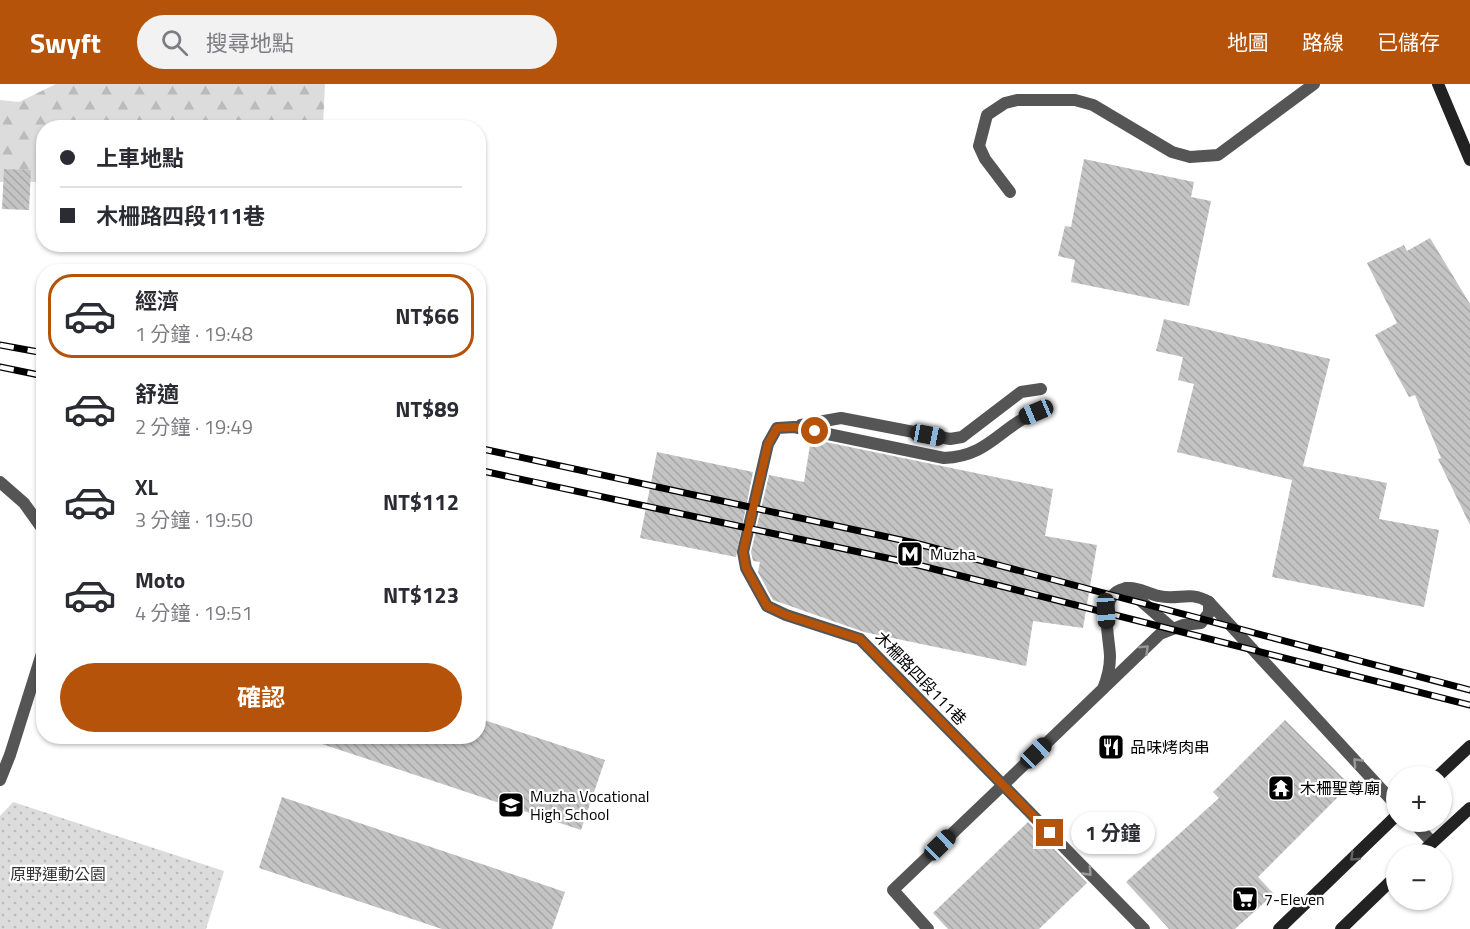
<!DOCTYPE html>
<html lang="zh-TW">
<head>
<meta charset="utf-8">
<style>
  :root { --surface:#fff; --page:#f2f2f3; --text:#2b2b33; --muted:#7c7c81; --line:#e1e1e2; --accent:#b45309 }
  body { margin:0; font-family:"Titillium Web","Noto Sans TC",sans-serif; background:var(--page); color:var(--text); height:100vh; display:flex; flex-direction:column; font-size:22px; white-space:nowrap }
  * { box-sizing:border-box; margin:0 }
  p { font-size:20px; color:var(--muted) }
  .icon { flex:none; width:33px; height:33px; fill:none; stroke:currentColor; stroke-width:2; stroke-linecap:round; stroke-linejoin:round }
  .map { position:relative; flex:1; overflow:hidden }
  .panel { position:absolute; left:36px; top:180px; width:450px; height:480px; display:flex; flex-direction:column; background:var(--surface); border-radius:24px; box-shadow:0 2px 4px #0004 }
  .panel>* { flex:none }
  .hud { position:absolute; left:36px; top:36px; width:450px; height:132px; border-radius:24px; box-shadow:0 2px 4px #0004; display:grid; align-content:center; height:132px; padding:0 24px; background:var(--surface) }
  .controls { position:absolute; left:1386px; top:682px; display:grid; gap:12px }
  .controls a { display:grid; place-items:center; width:66px; height:66px; border-radius:50%; background:var(--surface); box-shadow:0 2px 4px #0004; font-size:30px }
  .end { position:absolute; width:27px; height:27px; margin:-14px; border:8px solid #b45309; background:#fff; box-shadow:0 0 0 3px #fff }
  .from { border-radius:50% }
  .bubble { position:absolute; height:42px; border-radius:21px; background:var(--surface); box-shadow:0 2px 4px #0004; font-size:20px; font-weight:700; line-height:42px; text-align:center }
  .car { position:absolute; width:18px; height:36px; margin:-18px -9px; border-radius:8px; box-shadow:0 0 4px 2px #0007; background:linear-gradient(#222 24%,#8ab4d8 0 40%,#222 0 76%,#8ab4d8 0 86%,#222 0) }
  .hud b { display:flex; align-items:center; gap:21px; height:57px; font-size:22px }
  .hud b+b { border-top:2px solid var(--line) }
  .hud i { width:15px; height:15px; background:var(--text) }
  ul { padding:10px 0 0; list-style:none }
  li { display:flex; align-items:center; gap:18px; height:84px; margin:0 12px 9px; padding:0 12px; border:3px solid transparent; border-radius:24px }
  li div { flex:1 }
  li b { display:block; font-size:22px }
  li em { font-style:normal; font-weight:700 }
  li.current { border-color:var(--accent) }
  li>.icon { width:54px; height:54px; stroke-width:1.5 }
  .action { display:flex; gap:12px; margin-top:auto; padding:12px 24px }
  .action a { flex:1; height:69px; border-radius:36px; background:var(--accent); color:#fff; font-size:24px; font-weight:700; line-height:69px; text-align:center }
  header { display:flex; align-items:center; gap:36px; box-sizing:border-box; height:84px; padding:0 30px; background:var(--accent); color:#fff }
  header strong { font-size:28px }
  nav { display:flex; gap:33px; margin-inline-start:auto; font-size:21px }
  .search { width:420px; height:54px; background:var(--page); display:flex; align-items:center; gap:15px; box-sizing:border-box; padding:0 21px; border-radius:33px; color:var(--muted); font-size:22px }
  .map>svg:first-child { display:block }
</style>
</head>
<body>
<header>
<strong>Swyft</strong>
<div class="search"><svg class="icon" aria-label="search" viewBox="0 0 24 24"><circle cx="10" cy="10" r="6"/><path d="M15 15l6 6"/></svg>搜尋地點</div>
<nav><a>地圖</a><a>路線</a><a>已儲存</a></nav>
</header>
<div class="map">
<svg width="1470" height="845" viewBox="0 0 1470 845">
  <defs>
    <pattern id="grass-dots" width="8" height="8" patternUnits="userSpaceOnUse" patternTransform="scale(1.5)"><rect width="8" height="8" fill="#dcdcdc"/><path d="M2 2h.1M6 6h.1" fill="none" stroke="#bbb" stroke-width="1.8" stroke-linecap="round"/></pattern>
    <pattern id="forest-firs" width="22" height="20" patternUnits="userSpaceOnUse" patternTransform="scale(1.5)"><rect width="22" height="20" fill="#dcdcdc"/><path d="M5 1l3.5 6h-7zM16 11l3.5 6h-7z" fill="#bbb"/></pattern>
    <pattern id="building-back-hatch" width="6" height="6" patternUnits="userSpaceOnUse" patternTransform="scale(1.5)"><rect width="6" height="6" fill="#c4c4c4"/><path d="M-1 5l2 2M0 0l6 6M5-1l2 2" fill="none" stroke="#a7a7a7"/></pattern>
  </defs>
  <rect width="100%" height="100%" fill="#fff"/>
  <polygon fill="url(#grass-dots)" points="13,718 224,787 206,845 0,845 0,732"/>
  <polygon fill="url(#forest-firs)" points="56,0 325,0 323,43 44,44 43,98 0,98 0,16 19,18"/>
  <g fill="url(#building-back-hatch)">
    <polygon points="1084,75 1194,98 1191,113 1211,117 1189,222 1071,198 1075,176 1058,172 1065,142 1071,143"/>
    <polygon points="4,85 31,86 29,126 2,125"/>
    <polygon points="1430,154 1470,220 1470,441 1438,375 1441,374 1415,311 1409,313 1375,251 1397,239 1367,179 1404,161 1407,167"/>
    <polygon points="1164,235 1330,275 1303,382 1387,399 1379,435 1439,446 1424,523 1272,493 1292,396 1177,368 1194,300 1178,296 1183,273 1156,267"/>
    <polygon points="811,355 1053,405 1045,452 1097,461 1083,544 1033,537 1026,582 864,548 773,516 758,488 760,478 753,477 751,468 769,391 804,398"/>
    <polygon points="657,368 753,388 736,473 640,454"/>
    <polygon points="478,634 605,676 581,746 316,658 317,652 478,652"/>
    <polygon points="1285,636 1350,701 1258,793 1274,810 1235,845 1169,845 1126,798 1219,714 1213,708"/>
    <polygon points="282,713 565,808 552,845 442,845 259,784"/>
    <polygon points="1028,738 1087,799 1039,845 948,845 933,829"/>
  </g>
  <g fill="none" stroke-linecap="round" stroke-linejoin="round">
    <g stroke="#555" stroke-width="12">
      <polyline points="1010,108 985,75 979,62 987,31 1005,19 1017,16 1075,16 1093,21 1172,68 1190,73 1218,71 1314,0"/>
      <polyline points="801,341 841,334 950,355 962,353 1021,308 1041,305"/>
      <polyline points="0,398 24,419 44,447"/>
      <polyline points="1126,504 1172,544"/>
      <polyline points="1209,518 1396,721"/>
      <path d="M1103,605c4,-10 7,-20 7,-32 0,-20 -15,-65 18,-69 11,-1 20,6 31,8 19,5 30,-6 50,6v11l-8,10 -18,2 -23,9 -157,151 141,144"/>
      <polyline points="0,696 10,671 44,563"/>
      <path d="M928,845l-35,-39 110,-105 -143,-146 -74,-24 -19,-9 -21,-38 -3,-16 25,-108 9,-16 17,-1 150,31c45,-2 55,-30 92,-46"/>
    </g>
    <polyline stroke="#555" stroke-width="12" points="1413,738 1432,758"/>
    <g stroke="#222" stroke-width="12">
      <polyline points="1438,0 1470,76"/>
      <polyline points="1437,693 1470,662"/>
      <polyline points="1419,771 1470,724"/>
      <polyline points="1279,845 1396,732"/>
      <polyline points="1341,845 1396,792"/>
    </g>
    <defs>
      <g id="rail">
        <polyline points="0,261 44,269"/>
        <polyline points="0,283 44,292"/>
        <polyline points="478,364 915,459 1470,606"/>
        <polyline points="478,386 910,479 1470,621"/>
      </g>
    </defs>
    <use href="#rail" stroke="#000" stroke-width="7"/>
    <use href="#rail" stroke="#fff" stroke-width="4.5" stroke-dasharray="14" stroke-linecap="butt"/>
  </g>
  <defs><path id="oneway-chevron" d="M-2-3.5L2.5 0L-2 3.5" fill="none" stroke-width="1.6" stroke-linecap="round" stroke-linejoin="round" transform="scale(1.5)"/></defs>
  <g stroke="#999">
    <use href="#oneway-chevron" transform="translate(1145 565) rotate(-44)"/>
    <use href="#oneway-chevron" transform="translate(1357 678) rotate(-133)"/>
    <use href="#oneway-chevron" transform="translate(1088 788) rotate(46)"/>
  </g>
  <use stroke="#646464" href="#oneway-chevron" transform="translate(1354 773) rotate(136)"/>
  <g fill="none" stroke-linecap="round" stroke-linejoin="round">
    <polyline stroke="#b45309" stroke-width="8" points="815,347 794,343 777,344 768,360 743,468 746,484 767,522 786,531 860,555 1050,749"/>
  </g>
  <defs>
    <symbol id="metro-square" viewBox="-11 -11 22 22"><rect x="-9" y="-9" width="18" height="18" rx="4" fill="#000" stroke="#fff"/><path d="M-5.5 5V-5H-3L0 0L3-5H5.5V5H3V-.5L0 4L-3-.5V5Z" fill="#fff"/></symbol>
    <symbol id="restaurant-square" viewBox="-11 -11 22 22"><rect x="-9" y="-9" width="18" height="18" rx="4" fill="#000" stroke="#fff"/><path d="M-5-6h1v4h1v-4h1v4h1v-4h1v5L-1.5 .5V6h-2V.5L-5-1ZM5-6V6H3V1.5H1.5Q1.5-4 5-6Z" fill="#fff"/></symbol>
    <symbol id="temple-square" viewBox="-11 -11 22 22"><rect x="-9" y="-9" width="18" height="18" rx="4" fill="#000" stroke="#fff"/><path d="M0-6L5-2H3V0L6.5 2.5H4V6H1.5V3h-3V6H-4V2.5H-6.5L-3 0V-2H-5Z" fill="#fff"/></symbol>
    <symbol id="school-square" viewBox="-11 -11 22 22"><rect x="-9" y="-9" width="18" height="18" rx="4" fill="#000" stroke="#fff"/><path d="M0-5L7-2L0 1L-7-2ZM-4 1L0 2.5L4 1V4Q0 6-4 4Z" fill="#fff"/></symbol>
    <symbol id="supermarket-square" viewBox="-11 -11 22 22"><rect x="-9" y="-9" width="18" height="18" rx="4" fill="#000" stroke="#fff"/><path d="M-6-5.5h2.5l.6 2H6L4.5 2H-2.5L-4.4-4H-6ZM-1.5 3.2a1.3 1.3 0 1 0 .1 0ZM3 3.2a1.3 1.3 0 1 0 .1 0Z" fill="#fff"/></symbol>
  </defs>
  <g fill-rule="evenodd">
    <use href="#metro-square" x="895" y="455" width="30" height="30"/>
    <use href="#restaurant-square" x="1096" y="648" width="30" height="30"/>
    <use href="#temple-square" x="1266" y="689" width="30" height="30"/>
    <use href="#school-square" x="496" y="706" width="30" height="30"/>
    <use href="#supermarket-square" x="1230" y="800" width="30" height="30"/>
  </g>
  <g text-anchor="middle" dominant-baseline="central" stroke-width="4.5" stroke-linejoin="round" paint-order="stroke">
    <g font-size="16" fill="#000" stroke="#fff" text-anchor="start">
      <text x="930" y="470">Muzha</text>
      <text x="1130" y="663">品味烤肉串</text>
      <text x="1300" y="704">木柵聖尊廟</text>
      <text x="530" y="712">Muzha Vocational<tspan x="530" dy="18">High School</tspan></text>
      <text x="1264" y="815">7-Eleven</text>
    </g>
    <g font-size="16" fill="#000" stroke="#fff">
      <text transform="translate(921 594) rotate(46)">木柵路四段111巷</text>
    </g>
    <g font-size="16" fill="#333" stroke="#fff">
      <text x="58" y="790">原野運動公園</text>
    </g>
  </g>
</svg>
<div class="controls">
<a>+</a>
<a>−</a>
</div>
<i class="end from" style="left:815px;top:347px"></i>
<i class="end" style="left:1050px;top:749px"></i>
<div class="bubble" style="left:1071px;top:728px;width:84px">1 分鐘</div>
<i class="car" style="left:1036px;top:328px;rotate:247deg"></i>
<i class="car" style="left:928px;top:351px;rotate:101deg"></i>
<i class="car" style="left:1106px;top:527px;rotate:177deg"></i>
<i class="car" style="left:1036px;top:669px;rotate:46deg"></i>
<i class="car" style="left:940px;top:761px;rotate:46deg"></i>
<div class="hud">
<b><i class="from"></i>上車地點</b>
<b><i></i>木柵路四段111巷</b>
</div>
<section class="panel">
<ul>
<li class="current"><svg class="icon" aria-label="car" viewBox="0 0 24 24"><path d="M5 17H2v-5l4-1 3-4h7l3 4 3 1v5h-3M9 17h6M6 11h13"/><circle cx="7" cy="17" r="2"/><circle cx="17" cy="17" r="2"/></svg><div><b>經濟</b><p>1 分鐘 · 19:48</p></div><em>NT$66</em></li>
<li><svg class="icon" aria-label="car" viewBox="0 0 24 24"><path d="M5 17H2v-5l4-1 3-4h7l3 4 3 1v5h-3M9 17h6M6 11h13"/><circle cx="7" cy="17" r="2"/><circle cx="17" cy="17" r="2"/></svg><div><b>舒適</b><p>2 分鐘 · 19:49</p></div><em>NT$89</em></li>
<li><svg class="icon" aria-label="car" viewBox="0 0 24 24"><path d="M5 17H2v-5l4-1 3-4h7l3 4 3 1v5h-3M9 17h6M6 11h13"/><circle cx="7" cy="17" r="2"/><circle cx="17" cy="17" r="2"/></svg><div><b>XL</b><p>3 分鐘 · 19:50</p></div><em>NT$112</em></li>
<li><svg class="icon" aria-label="car" viewBox="0 0 24 24"><path d="M5 17H2v-5l4-1 3-4h7l3 4 3 1v5h-3M9 17h6M6 11h13"/><circle cx="7" cy="17" r="2"/><circle cx="17" cy="17" r="2"/></svg><div><b>Moto</b><p>4 分鐘 · 19:51</p></div><em>NT$123</em></li>
</ul>
<div class="action"><a>確認</a></div>
</section>
</div>
</body>
</html>
